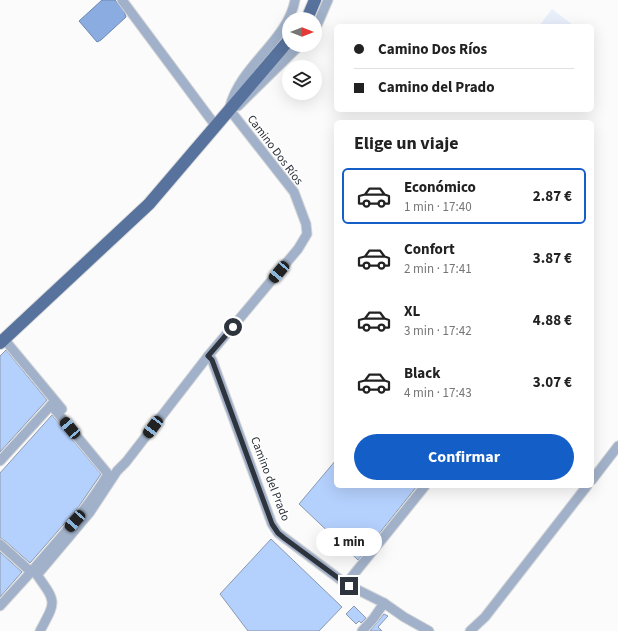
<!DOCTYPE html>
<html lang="es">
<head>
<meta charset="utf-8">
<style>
  :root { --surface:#fff; --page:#f2f2f2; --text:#222; --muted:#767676; --line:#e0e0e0; --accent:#145ec8 }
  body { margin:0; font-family:"Source Sans 3",sans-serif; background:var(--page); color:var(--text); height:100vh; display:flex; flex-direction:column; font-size:15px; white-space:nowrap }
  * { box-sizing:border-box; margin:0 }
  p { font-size:13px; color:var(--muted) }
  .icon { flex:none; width:22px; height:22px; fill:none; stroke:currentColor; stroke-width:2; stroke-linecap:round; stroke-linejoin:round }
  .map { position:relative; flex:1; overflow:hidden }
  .details { position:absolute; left:334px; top:120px; width:260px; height:368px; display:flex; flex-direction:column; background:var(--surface); border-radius:6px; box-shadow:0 4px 16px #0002 }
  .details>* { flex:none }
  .guide { position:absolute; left:334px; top:24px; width:260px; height:88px; border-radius:6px; box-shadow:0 4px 16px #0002; display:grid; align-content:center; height:88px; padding:0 20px; background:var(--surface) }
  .needle { width:26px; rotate:90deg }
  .buttons { position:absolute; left:282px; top:12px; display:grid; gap:8px }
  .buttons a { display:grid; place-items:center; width:40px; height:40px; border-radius:50%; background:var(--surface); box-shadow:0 4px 16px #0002; font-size:20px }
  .end { position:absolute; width:18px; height:18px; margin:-9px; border:5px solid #2e343d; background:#fff; box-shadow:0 0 0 2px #fff }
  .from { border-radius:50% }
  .bubble { position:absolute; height:28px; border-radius:14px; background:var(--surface); box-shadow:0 4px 16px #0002; font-size:13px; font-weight:700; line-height:28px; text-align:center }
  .car { position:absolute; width:12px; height:24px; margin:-12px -6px; border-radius:5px; box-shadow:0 0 3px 1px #0007; background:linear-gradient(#222 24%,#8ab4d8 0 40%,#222 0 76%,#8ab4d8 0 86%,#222 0) }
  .guide b { display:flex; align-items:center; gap:14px; height:38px; font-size:15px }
  .guide b+b { border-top:1px solid var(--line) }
  .guide i { width:10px; height:10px; background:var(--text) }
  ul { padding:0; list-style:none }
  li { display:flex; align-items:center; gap:12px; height:56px; margin:0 8px 6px; padding:0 12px; border:2px solid transparent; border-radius:6px }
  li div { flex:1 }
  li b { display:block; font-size:15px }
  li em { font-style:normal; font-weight:700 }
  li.current { border-color:var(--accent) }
  li>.icon { width:36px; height:36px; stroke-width:1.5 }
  h2 { padding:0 20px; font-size:18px; line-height:48px }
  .action { display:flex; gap:8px; margin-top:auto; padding:8px 20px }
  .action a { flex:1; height:46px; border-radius:24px; background:var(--accent); color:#fff; font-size:16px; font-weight:700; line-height:46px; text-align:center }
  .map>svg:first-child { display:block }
</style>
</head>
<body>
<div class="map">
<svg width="618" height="631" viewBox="0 0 618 631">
  <rect width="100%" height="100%" fill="#fbfbfb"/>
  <polygon fill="#e8effb" points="552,9 574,26 539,26"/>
  <polygon fill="#8aace1" stroke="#6e88b0" points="102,0 115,0 124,11 126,17 101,40 97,42 79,21"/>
  <g fill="#b4d0fc" stroke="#8b99ae">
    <polygon points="6,350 47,400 0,452 0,356"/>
    <polygon points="52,415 101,474 77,509 30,563 4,540 0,538 0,473"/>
    <polygon points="336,460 336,486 417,486 358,560 299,504"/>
    <polygon points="271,539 342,607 319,631 248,631 220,594"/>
    <polygon points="0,552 22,572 0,597"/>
    <polygon points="354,606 366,618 361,623 359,621 356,624 346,614"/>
    <polygon points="384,614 388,616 378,627 382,631 370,631"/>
  </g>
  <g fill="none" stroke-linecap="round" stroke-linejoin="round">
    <defs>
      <g id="minor">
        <polyline points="122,0 215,125"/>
        <polyline points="315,30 328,0"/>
        <path d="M230,106c11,-41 58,-66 65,-106"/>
        <polyline points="238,106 300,45"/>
        <polyline points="4,339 62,409"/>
        <polyline points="208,356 212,360 215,368 272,524 278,533 346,584 384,603 404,617 429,631"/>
        <polyline points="0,461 54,402"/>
        <polyline points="592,480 618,446"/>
        <polyline points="0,544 31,572 0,606"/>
        <path d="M31,572c27,-32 56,-62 77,-98l-57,-69"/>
        <polyline points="346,584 425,486"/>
        <path d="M40,631c16,-30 17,-28 -3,-56l53,-63 27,-41 9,-9 82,-106 90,-107 9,-15 -1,-10 -12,-32 -65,-83"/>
        <polyline points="362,631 373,619 384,603"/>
        <polyline points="470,631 485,617 587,486"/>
      </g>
      <g id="major">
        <polyline points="307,19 315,0"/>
        <polyline points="0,343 149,204 289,40"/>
      </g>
    </defs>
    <use href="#minor" stroke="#d6d7d9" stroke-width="11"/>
    <use href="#major" stroke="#d6d7d9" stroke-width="14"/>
    <use href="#minor" stroke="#a1b1c9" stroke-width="9"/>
    <use href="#major" stroke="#57729c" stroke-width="12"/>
  </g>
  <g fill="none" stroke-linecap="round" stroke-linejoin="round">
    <polyline stroke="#2e343d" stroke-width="5" points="233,327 208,356 212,360 215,368 272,524 278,533 284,538 349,586"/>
  </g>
  <g text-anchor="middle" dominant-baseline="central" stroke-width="3" stroke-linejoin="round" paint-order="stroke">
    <g font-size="12" fill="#2e343d" stroke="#fff">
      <text transform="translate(275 150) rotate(53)">Camino Dos Ríos</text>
      <text transform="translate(270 479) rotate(69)">Camino del Prado</text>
    </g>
  </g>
</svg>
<div class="buttons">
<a><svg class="needle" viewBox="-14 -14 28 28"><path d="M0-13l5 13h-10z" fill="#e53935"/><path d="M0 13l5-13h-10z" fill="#767676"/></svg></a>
<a><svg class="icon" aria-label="layers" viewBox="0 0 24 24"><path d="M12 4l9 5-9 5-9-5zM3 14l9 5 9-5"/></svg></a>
</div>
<i class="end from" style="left:233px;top:327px"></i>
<i class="end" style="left:349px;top:586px"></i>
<div class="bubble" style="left:316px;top:528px;width:66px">1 min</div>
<i class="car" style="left:279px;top:272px;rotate:220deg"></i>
<i class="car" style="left:153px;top:427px;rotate:217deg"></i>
<i class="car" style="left:70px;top:428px;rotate:320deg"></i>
<i class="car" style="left:75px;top:521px;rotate:221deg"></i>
<div class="guide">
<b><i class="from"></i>Camino Dos Ríos</b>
<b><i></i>Camino del Prado</b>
</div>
<section class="details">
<h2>Elige un viaje</h2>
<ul>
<li class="current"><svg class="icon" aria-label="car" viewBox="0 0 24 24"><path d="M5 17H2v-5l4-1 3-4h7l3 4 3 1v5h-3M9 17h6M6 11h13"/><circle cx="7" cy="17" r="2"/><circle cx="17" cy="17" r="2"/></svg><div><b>Económico</b><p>1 min · 17:40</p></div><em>2.87 €</em></li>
<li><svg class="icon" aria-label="car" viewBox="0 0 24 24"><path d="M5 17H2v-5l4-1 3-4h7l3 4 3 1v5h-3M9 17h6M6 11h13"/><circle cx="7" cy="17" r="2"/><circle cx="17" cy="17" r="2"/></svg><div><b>Confort</b><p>2 min · 17:41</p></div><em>3.87 €</em></li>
<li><svg class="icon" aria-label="car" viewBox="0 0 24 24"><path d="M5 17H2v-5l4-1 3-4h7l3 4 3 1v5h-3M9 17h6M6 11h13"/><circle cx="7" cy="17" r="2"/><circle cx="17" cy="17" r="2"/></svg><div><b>XL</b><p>3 min · 17:42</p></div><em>4.88 €</em></li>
<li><svg class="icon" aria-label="car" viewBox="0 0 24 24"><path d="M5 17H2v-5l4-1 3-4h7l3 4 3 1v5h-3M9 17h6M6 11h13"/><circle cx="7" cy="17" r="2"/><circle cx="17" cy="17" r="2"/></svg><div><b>Black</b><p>4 min · 17:43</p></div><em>3.07 €</em></li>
</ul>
<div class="action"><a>Confirmar</a></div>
</section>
</div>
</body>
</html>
